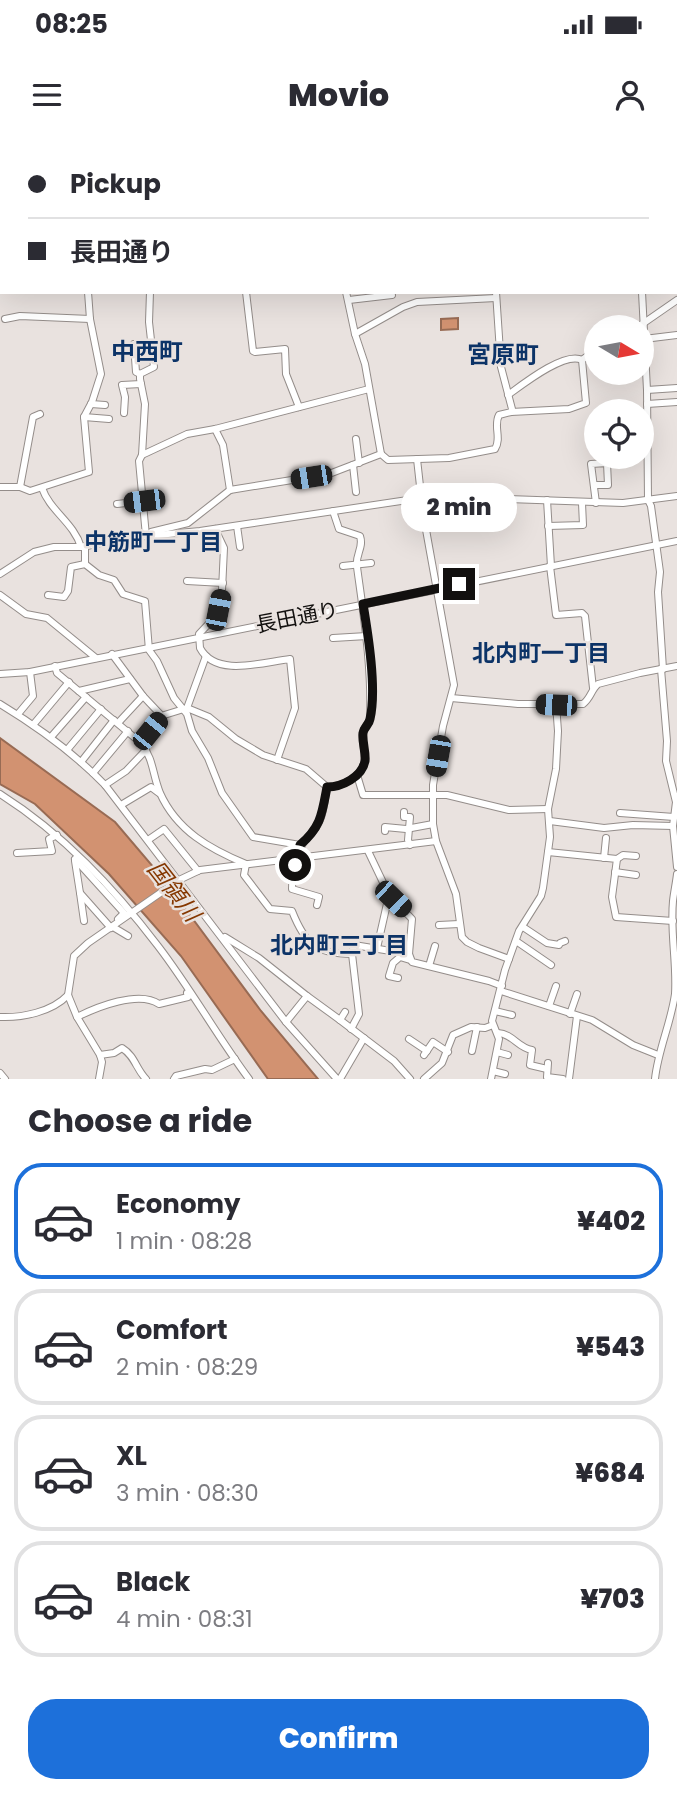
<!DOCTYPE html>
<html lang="en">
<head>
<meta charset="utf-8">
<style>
  :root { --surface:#fff; --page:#f7f7f7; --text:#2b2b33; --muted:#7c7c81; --line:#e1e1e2; --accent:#1d70da }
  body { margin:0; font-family:Poppins,"Noto Sans JP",sans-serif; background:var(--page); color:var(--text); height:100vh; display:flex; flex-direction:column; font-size:26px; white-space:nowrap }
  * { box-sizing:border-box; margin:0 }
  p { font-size:23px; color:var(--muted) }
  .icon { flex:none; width:38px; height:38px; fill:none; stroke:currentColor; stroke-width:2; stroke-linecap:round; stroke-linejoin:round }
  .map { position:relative; height:939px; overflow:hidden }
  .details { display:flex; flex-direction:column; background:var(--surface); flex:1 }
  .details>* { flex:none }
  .hud { position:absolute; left:0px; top:0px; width:677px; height:154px; box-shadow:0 7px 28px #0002; display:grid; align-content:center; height:154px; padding:0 28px; background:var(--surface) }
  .needle { width:46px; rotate:100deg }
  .buttons { position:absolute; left:584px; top:175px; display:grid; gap:14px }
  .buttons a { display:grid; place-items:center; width:70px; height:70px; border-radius:50%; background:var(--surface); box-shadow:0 7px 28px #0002; font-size:35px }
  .end { position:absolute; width:32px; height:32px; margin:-16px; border:9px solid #12100f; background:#fff; box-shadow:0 0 0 4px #fff }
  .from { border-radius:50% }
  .bubble { position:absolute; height:49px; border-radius:24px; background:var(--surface); box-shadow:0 7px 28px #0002; font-size:23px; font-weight:800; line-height:49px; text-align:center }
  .car { position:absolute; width:21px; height:42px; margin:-21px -10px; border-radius:9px; box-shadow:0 0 5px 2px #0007; background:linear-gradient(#222 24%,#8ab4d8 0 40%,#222 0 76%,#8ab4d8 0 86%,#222 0) }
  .hud b { display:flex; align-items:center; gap:24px; height:66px; font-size:26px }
  .hud b+b { border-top:2px solid var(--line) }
  .hud i { width:18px; height:18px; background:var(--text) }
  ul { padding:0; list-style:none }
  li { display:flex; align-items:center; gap:21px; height:116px; margin:0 14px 10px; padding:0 14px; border:4px solid var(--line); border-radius:28px }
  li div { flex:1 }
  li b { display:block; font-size:26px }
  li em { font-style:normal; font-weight:800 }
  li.on { border-color:var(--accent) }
  li>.icon { width:63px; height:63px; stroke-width:1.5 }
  h2 { padding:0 28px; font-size:32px; line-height:84px }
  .cta { display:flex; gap:14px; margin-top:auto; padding:14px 28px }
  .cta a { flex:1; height:80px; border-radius:28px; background:var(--accent); color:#fff; font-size:28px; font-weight:800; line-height:80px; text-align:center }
  .status { display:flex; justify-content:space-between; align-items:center; height:49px; padding:0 35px; background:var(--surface); direction:ltr }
  .status svg { height:19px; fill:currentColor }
  header { display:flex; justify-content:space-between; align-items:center; height:91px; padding:0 28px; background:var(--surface); font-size:32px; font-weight:800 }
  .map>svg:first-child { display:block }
</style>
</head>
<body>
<div class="status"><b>08:25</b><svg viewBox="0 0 49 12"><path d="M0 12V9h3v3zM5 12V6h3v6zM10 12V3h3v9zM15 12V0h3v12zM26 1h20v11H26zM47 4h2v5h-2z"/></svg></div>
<header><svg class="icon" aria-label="menu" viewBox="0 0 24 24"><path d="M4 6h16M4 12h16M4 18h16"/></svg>Movio<svg class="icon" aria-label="person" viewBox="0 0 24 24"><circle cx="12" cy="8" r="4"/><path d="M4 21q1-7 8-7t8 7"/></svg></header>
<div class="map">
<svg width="677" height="939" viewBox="0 0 677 939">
  <rect width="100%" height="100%" fill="#e9e2df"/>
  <g fill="#d29271" stroke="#986b54" stroke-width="2">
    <polygon points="458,178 458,189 441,190 441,179"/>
    <polygon points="0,598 115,682 161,736 261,871 318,939 268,939 181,816 109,734 35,664 0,644"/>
  </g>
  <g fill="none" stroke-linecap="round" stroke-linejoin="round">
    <defs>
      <g id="minor">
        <polyline points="7,0 9,2"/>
        <polyline points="76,0 76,2"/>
        <polyline points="258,0 258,2"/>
        <polyline points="294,0 298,2"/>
        <polyline points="394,0 394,2"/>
        <polyline points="495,0 495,2"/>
        <polyline points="26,2 29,0"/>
        <polyline points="645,2 645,0"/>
        <polyline points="0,17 2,16"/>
        <polyline points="676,30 677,30"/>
        <polyline points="246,152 253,211 255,212 285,209 286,234 299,267"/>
        <polyline points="346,152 355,194 365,224 381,314"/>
        <polyline points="642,152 647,250 648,360 651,366 660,432 658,452 663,529"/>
        <polyline points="349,160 392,155"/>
        <polyline points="5,179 20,176 90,179"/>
        <polyline points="638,187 677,160"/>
        <polyline points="355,194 403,167 417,162 496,158"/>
        <polyline points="644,199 677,195"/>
        <polyline points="134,204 136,232 140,234"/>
        <polyline points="647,250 677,248"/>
        <path d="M508,255c15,-11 57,-44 74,-35"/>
        <polyline points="91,264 105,265"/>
        <polyline points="647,264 677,262"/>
        <polyline points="511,272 569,269 586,263 582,220 597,209"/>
        <polyline points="124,273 125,257 122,245 141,244"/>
        <polyline points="84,277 109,279"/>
        <polyline points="215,289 223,305 230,350"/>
        <polyline points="356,299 359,323"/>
        <polyline points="142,315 187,294 215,289 369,249"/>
        <polyline points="417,319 423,373 454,545 443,586 433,645 433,684 436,701 456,754 462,797 467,802 479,808 509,819"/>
        <polyline points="353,325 356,352"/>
        <polyline points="595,345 608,345 607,323 591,324 596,363"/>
        <polyline points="0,347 20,347 30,351 89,332 84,277 92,262 101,234 90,179 88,152"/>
        <polyline points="20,347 33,277 40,274"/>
        <path d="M42,348c8,23 32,35 39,59"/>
        <polyline points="547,360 551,426"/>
        <polyline points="117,364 144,361"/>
        <polyline points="237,386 240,407"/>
        <polyline points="548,386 583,385 582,363"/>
        <path d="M215,389l9,19 -2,42 -7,27 -16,17 1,14c16,30 63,14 90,11l5,49 -18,52"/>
        <path d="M151,392l37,-9 42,-33 99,-16 52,-20 7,6 61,-2 46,-9c7,-11 -2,-23 4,-34l12,-3 1,-3 -11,-42 -5,-75"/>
        <polyline points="146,396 139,321 142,315 145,264 140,239 140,234 154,227 149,182 150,152"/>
        <polyline points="85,406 85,424 99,435 114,440 123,454 145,461 149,510 157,521 174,558 187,574 192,591 208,618 222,653 253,697 300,705"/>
        <polyline points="343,426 371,423"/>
        <polyline points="550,426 556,475 582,473 585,476 593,548"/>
        <polyline points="0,434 34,412 54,407 81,407 136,397 200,391 421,358 449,357 623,363 677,356"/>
        <polyline points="187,441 223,443"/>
        <polyline points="0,455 26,474 47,478 96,518"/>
        <polyline points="48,455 64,457 68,451 71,427 85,424"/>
        <polyline points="333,498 367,496"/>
        <polyline points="112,514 143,556 160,574 159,580 141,603"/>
        <path d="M55,526l2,7 84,70c13,17 11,30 19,50 17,38 50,56 86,71l-2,11 26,34 22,2c13,33 24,43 60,43"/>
        <polyline points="661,529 667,601 666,621 676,662 673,686 677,727"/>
        <polyline points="0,534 30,532 677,401"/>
        <polyline points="79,551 130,539"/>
        <path d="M451,558l67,6h65c8,-6 8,-14 15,-20l42,-11 37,-7"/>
        <path d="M0,564c38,23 74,49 105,81l181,237 51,57"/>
        <polyline points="187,568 209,577 236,599 263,615 306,629 327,647"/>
        <polyline points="18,574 33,556 30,532"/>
        <polyline points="161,576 187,568 206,516"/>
        <polyline points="118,583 143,556"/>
        <polyline points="33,585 69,542"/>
        <polyline points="51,597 86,557"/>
        <polyline points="67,610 101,569"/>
        <polyline points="81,622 114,580"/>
        <polyline points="93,633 128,591"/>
        <polyline points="357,635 363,655 447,655 509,670 548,669"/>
        <polyline points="105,645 126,631 146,610"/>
        <path d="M0,654c63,40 113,93 158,152 33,43 59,90 91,133"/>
        <polyline points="121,665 151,647 159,653"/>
        <polyline points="404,672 404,677 410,677 408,700 410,705"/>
        <polyline points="620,673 674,677"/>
        <polyline points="550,681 604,688 633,685 673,686"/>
        <polyline points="385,691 385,687 406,689 433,684"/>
        <polyline points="148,700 164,689 198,731"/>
        <polyline points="368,711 389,755 377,808"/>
        <polyline points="548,712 617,719 612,757 616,777 673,781"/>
        <polyline points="17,713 52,711 49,699 57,695"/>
        <path d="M298,717c3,-19 15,-20 22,-37 4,-9 5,-22 7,-33 16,0 37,-11 38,-29 0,-9 -5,-20 -1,-29 2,-4 5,-6 6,-10 2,-52 -6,-101 -13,-152 -2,-13 7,-19 3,-31l-21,-7 -6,-18"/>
        <polyline points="293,718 292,749 319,757 317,765"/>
        <polyline points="604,718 606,698"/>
        <polyline points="75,719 124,773 118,779"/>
        <polyline points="617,719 623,715 636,716"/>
        <polyline points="75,721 80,753 111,788"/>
        <polyline points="615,732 636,735"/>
        <polyline points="80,753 84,781"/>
        <polyline points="439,785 459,784"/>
        <polyline points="113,787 128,796"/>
        <polyline points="523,787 547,803 559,805 560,803 565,801"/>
        <polyline points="225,797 259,818 307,856"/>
        <polyline points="516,801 551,825"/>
        <polyline points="409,814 412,822 489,841 502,846"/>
        <polyline points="429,826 435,806"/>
        <polyline points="398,838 389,836 393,823 400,817 410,820"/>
        <polyline points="501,851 592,880 633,905 658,915"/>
        <polyline points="549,866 556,846"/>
        <polyline points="495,871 512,875"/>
        <polyline points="345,872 340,880 394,921 410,939"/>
        <polyline points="570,874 577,854"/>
        <path d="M0,877c22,1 52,-5 68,-22"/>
        <path d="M77,877c20,-10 62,-27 82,-13l29,-7 -1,-4"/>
        <polyline points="286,882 307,856 340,880"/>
        <polyline points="351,889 359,874 352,814 354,805 409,814 412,779 389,755"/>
        <path d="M498,893c15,1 20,15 34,17l-2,15 17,4"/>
        <polyline points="409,899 427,911"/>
        <polyline points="472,911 477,887"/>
        <polyline points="497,912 508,915"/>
        <path d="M100,915l14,-2 8,-5c13,8 14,21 24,31"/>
        <polyline points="424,915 433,902 448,912"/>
        <polyline points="548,923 547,937 563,939"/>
        <polyline points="493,931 505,934"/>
        <polyline points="0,933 5,939"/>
        <polyline points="99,939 102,922 100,915 77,877 68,855 74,816 88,803 179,740 200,730 436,701"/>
        <polyline points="174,939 176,936 205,929 212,930 235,919"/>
        <polyline points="340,939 364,898"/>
        <polyline points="424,939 442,923 453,895 471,887 485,888 493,885"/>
        <polyline points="491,939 499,899 492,881 505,830 519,791 541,756 543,748 550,697 548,669 556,629 558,591 556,564"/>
        <polyline points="569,939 577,876"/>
        <path d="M655,939c3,-29 16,-56 20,-85 2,-31 -5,-62 -2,-93 1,-9 3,-18 4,-27"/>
      </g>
      <g id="major">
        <polyline points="676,67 677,67"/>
        <polyline points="0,105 2,105"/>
      </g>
    </defs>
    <use href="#minor" stroke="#948d8a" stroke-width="8"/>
    <use href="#major" stroke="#948d8a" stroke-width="9"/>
    <use href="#minor" stroke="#fff" stroke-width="6"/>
    <use href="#major" stroke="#fff" stroke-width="7"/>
  </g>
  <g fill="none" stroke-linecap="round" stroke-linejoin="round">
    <path stroke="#12100f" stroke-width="9" d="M295,725l-2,-7 5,-1 2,-12c21,-18 22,-31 27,-58 15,0 35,-10 38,-26 1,-9 -3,-19 -2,-28 1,-6 6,-8 7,-14 7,-30 -2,-85 -7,-115l96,-20"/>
  </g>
  <g text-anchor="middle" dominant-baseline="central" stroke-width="5" stroke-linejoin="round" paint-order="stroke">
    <g font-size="21" fill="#12100f" stroke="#e9e2df">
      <text transform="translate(297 477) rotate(-11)">長田通り</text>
    </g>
    <g font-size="23" font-weight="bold" fill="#0c3367" stroke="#e9e2df">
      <text x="153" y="402">中筋町一丁目</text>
      <text x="541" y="513">北内町一丁目</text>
      <text x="339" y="805">北内町三丁目</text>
    </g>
    <g font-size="23" font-style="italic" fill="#853700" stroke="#e9e2df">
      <text transform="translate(174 751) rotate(52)">国領川</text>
    </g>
    <g font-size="24" font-weight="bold" fill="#0c3367" stroke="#e9e2df">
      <text x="147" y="211">中西町</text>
      <text x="503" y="214">宮原町</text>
    </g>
  </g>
</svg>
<div class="buttons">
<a><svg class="needle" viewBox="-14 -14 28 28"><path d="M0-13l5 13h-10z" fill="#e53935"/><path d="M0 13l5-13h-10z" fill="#7c7c81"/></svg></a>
<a><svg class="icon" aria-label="locate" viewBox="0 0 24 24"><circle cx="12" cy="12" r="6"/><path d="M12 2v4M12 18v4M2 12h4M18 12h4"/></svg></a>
</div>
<i class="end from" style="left:295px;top:725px"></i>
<i class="end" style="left:459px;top:444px"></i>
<div class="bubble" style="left:401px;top:343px;width:116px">2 min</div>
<i class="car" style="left:311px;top:337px;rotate:261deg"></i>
<i class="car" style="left:144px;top:361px;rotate:263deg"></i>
<i class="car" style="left:218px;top:470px;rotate:11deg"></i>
<i class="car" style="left:556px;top:565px;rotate:272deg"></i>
<i class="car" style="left:150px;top:591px;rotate:39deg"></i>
<i class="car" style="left:438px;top:616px;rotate:190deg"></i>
<i class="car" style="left:393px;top:759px;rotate:134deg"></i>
<div class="hud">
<b><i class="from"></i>Pickup</b>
<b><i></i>長田通り</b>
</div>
</div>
<section class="details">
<h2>Choose a ride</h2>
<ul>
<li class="on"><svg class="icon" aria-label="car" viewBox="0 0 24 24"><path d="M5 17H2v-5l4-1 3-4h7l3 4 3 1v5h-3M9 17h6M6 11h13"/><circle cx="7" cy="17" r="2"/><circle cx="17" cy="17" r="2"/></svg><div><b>Economy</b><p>1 min · 08:28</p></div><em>¥402</em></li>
<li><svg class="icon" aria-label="car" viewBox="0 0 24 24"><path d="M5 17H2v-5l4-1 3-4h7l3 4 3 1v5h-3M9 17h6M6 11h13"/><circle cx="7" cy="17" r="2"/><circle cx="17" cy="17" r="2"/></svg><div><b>Comfort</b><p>2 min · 08:29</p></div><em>¥543</em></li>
<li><svg class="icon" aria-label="car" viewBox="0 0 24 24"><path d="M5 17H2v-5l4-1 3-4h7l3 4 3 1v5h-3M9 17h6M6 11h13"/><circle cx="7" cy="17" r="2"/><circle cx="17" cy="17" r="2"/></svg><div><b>XL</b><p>3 min · 08:30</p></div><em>¥684</em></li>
<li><svg class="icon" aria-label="car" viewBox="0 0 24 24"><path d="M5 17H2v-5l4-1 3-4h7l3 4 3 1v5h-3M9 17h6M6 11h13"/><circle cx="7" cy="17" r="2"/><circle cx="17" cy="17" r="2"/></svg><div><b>Black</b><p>4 min · 08:31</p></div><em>¥703</em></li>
</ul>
<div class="cta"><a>Confirm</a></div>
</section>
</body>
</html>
